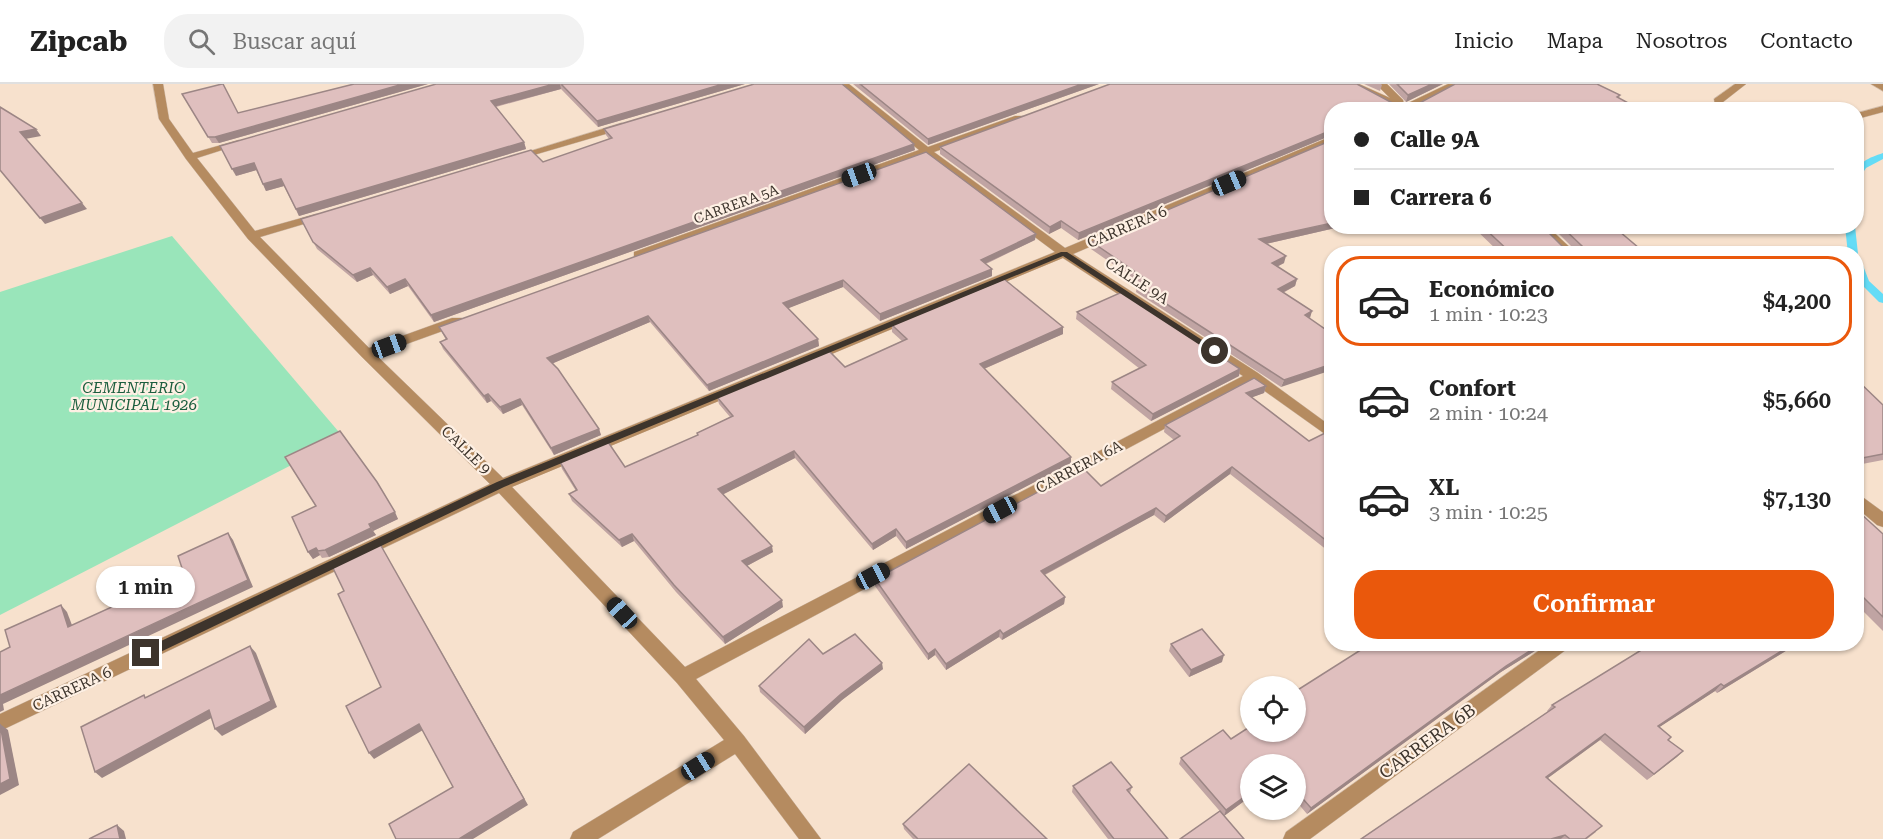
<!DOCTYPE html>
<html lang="es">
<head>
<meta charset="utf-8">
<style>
  :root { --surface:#fff; --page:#f2f2f2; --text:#222; --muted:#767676; --line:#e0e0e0; --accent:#ea580c }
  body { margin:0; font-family:"Roboto Serif",serif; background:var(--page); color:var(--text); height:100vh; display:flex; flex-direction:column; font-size:22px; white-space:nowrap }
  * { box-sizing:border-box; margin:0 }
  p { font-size:20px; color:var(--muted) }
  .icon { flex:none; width:33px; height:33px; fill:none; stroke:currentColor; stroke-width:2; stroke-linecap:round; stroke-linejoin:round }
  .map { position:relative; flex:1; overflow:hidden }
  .sheet { position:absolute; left:1324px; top:162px; width:540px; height:405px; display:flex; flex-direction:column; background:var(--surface); border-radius:24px; box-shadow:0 2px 4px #0004 }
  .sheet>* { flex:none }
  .banner { position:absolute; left:1324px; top:18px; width:540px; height:132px; border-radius:24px; box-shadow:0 2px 4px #0004; display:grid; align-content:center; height:132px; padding:0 30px; background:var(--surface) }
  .controls { position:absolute; left:1240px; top:592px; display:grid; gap:12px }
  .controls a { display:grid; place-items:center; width:66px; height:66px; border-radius:50%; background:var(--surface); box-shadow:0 2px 4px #0004; font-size:30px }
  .end { position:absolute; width:27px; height:27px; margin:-14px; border:8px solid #3d342c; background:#fff; box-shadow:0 0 0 3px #fff }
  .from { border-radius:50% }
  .bubble { position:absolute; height:42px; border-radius:21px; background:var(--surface); box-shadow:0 2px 4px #0004; font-size:20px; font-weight:600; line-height:42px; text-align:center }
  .car { position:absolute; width:18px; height:36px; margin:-18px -9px; border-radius:8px; box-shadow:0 0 4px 2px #0007; background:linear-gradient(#222 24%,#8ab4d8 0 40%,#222 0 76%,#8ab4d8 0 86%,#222 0) }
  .banner b { display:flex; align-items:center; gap:21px; height:57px; font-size:22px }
  .banner b+b { border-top:2px solid var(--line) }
  .banner i { width:15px; height:15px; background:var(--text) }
  ul { padding:10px 0 0; list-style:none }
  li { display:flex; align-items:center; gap:18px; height:90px; margin:0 12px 9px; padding:0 18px; border:3px solid transparent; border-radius:24px }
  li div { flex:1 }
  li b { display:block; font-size:22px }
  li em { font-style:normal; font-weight:600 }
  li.on { border-color:var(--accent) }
  li>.icon { width:54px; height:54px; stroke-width:1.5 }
  .cta { display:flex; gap:12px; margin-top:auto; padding:12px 30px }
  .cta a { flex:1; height:69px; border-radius:24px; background:var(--accent); color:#fff; font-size:24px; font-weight:600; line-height:69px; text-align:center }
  header { display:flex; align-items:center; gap:36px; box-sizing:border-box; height:84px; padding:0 30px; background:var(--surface); border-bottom:2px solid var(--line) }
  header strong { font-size:28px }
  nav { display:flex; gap:33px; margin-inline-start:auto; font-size:21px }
  .search { width:420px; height:54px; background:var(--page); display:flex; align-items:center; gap:15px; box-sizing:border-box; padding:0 21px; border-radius:24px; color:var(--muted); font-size:22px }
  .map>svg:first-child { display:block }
</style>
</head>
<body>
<header>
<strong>Zipcab</strong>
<div class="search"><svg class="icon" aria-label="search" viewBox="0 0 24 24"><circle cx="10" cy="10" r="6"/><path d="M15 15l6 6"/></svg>Buscar aquí</div>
<nav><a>Inicio</a><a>Mapa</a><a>Nosotros</a><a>Contacto</a></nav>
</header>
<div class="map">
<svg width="1883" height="755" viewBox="0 0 1883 755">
  <rect width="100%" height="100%" fill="#f7e1cd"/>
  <polygon fill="#99e5ba" points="172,152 344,354 0,531 0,208"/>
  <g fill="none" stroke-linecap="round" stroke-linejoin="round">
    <g fill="#64dcf6" fill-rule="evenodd">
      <path d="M1883,69v6l-17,9 -6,9 -3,1c0,-17 12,-20 26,-25z"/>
      <polygon points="1845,142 1855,142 1858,170 1857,171 1857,170 1848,170"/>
      <polygon points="1857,176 1862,179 1869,197 1883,210 1883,219 1879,218 1859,198"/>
    </g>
    <defs>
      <g id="minor">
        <path d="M153,0h10l6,35 24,34 46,-13 5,3 -47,15 58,73 61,-17h8v4l-64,19 109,111 83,-30h10l2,3 -2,3 -86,31 127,123 552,-226 -130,-97 -283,103h-8v-6l285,-102 -81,-66h11l79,63 87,-31h8v4l-89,32 131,96 267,-112v7l-259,111 185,119 74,54v12l-80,-57 -556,297 48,57 77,103h-22l-64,-85 -137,85h-28l3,-7 151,-92 -47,-57 -178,-190 -499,238v-17l490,-230 -128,-127 -114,-118 -62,-80 -27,-40zM1063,174l180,118 -558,291 -173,-180z"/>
        <polygon points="1346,0 1359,0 1390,14 1376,0 1387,0 1403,16 1404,21 1448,0 1461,0 1412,26 1397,26"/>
        <polygon points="1735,0 1746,0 1723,18 1726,26 1716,26 1714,15"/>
        <polygon points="1871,0 1883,0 1883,7"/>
        <polygon points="1883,22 1883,28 1857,35 1857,29"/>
        <polygon points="622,39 627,42 626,44 520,75 511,73"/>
        <polygon points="1534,142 1547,142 1577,170 1563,170"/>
        <polygon points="1857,409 1883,428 1883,443 1877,441 1857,424"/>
        <polygon points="1548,560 1570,560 1567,565 1310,755 1283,755 1286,748"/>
      </g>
    </defs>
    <use href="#minor" stroke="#d2bead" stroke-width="1"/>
    <use href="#minor" fill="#b58b60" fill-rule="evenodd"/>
  </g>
  <g fill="#c0a4a3">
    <polygon points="354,0 428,0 219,59 212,59 182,10 238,29"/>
    <polygon points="436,0 745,0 598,43 561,5 496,23 524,58 526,65 299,132 284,102 266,107 256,86 236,92"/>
    <polygon points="853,0 1099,0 928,61"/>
    <polygon points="1110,0 1357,0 1398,22 1414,22 1455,0 1597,0 1620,11 1619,14 1641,26 1332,26 1332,51 1078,156 1061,144 1049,150 940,70 940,63"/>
    <polygon points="1364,0 1381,0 1382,1 1380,7"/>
    <polygon points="1389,0 1443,0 1406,18"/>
    <polygon points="604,45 915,66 434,238 408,202 390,210 373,191 357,198 317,165 301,135 543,78 609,55 606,51"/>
    <polygon points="1332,142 1344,142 1266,160 1284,179 1277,183 1297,195 1295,202 1283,209 1312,227 1281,303 1136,208 1137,201 1140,199 1091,165 1092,158"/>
    <polygon points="1472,142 1542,142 1565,165 1573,164 1551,142 1613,142 1646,170 1501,170"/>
    <polygon points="1035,156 986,180 992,185 992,192 880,237 843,203 788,224 818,255 819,262 709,307 650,238 553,279 599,345 601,351 554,371 522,321 503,330 491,317 487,319 443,265 440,258 446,256 439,243"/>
    <polygon points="1077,228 1240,285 1239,292 1151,337 1111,305 1112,298 1140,285 1076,235"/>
    <polygon points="892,241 1063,243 1063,250 984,285 1071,379 906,465 896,452 873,466 795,374 723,410 773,468 747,482 783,523 725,560 676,508 634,457 622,463 572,417 569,410 576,407 562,385 560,378 625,383 698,352 697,349 730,333 719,320 717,313 845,283 902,257 892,248"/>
    <polygon points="1857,296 1883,321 1883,376 1857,381"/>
    <polygon points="1266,302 1264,309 1252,313 1309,357 1332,348 1332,470 1230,390 1164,439 1154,431 1045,491 1065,513 1064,520 1002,556 999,553 946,586 935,571 928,576 875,502 875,495 1101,402 1174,356 1164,348 1165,341"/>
    <polygon points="377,398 398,435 373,447 376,451 329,473 322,474 320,471 313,475 308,468"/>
    <polygon points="1857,431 1883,450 1883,547 1857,521"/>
    <polygon points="1171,560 1222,578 1189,593 1169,567"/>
    <polygon points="1370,560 1546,560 1501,588 1307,730 1296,717 1296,681 1251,681 1251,712 1224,732 1179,680 1181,674 1251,648"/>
    <polygon points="1651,560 1797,560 1717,609 1715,607 1659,643 1668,656 1683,667 1647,696 1600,656 1548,694 1596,748 1587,755 1361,755 1548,628 1547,627 1552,621"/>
    <polygon points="823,570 883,585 842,616 805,650 760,608 759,602"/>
    <polygon points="1073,702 1132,703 1130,709 1168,755 1108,755 1072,708"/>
    <polygon points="903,740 1047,755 913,755 904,745"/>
  </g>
  <g fill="#9c8685">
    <polygon points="403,0 428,0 219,59 215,53"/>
    <polygon points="554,0 560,0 561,5 493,23 491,17"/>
    <polygon points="723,0 745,0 598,43 597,37"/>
    <polygon points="1082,0 1099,0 928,61 928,55"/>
    <polygon points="1432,0 1443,0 1406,18 1408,11"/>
    <polygon points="36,45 41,52 25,55 20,48"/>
    <polygon points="1332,46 1332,51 1078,156 1079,149"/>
    <polygon points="524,58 526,65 299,132 296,125"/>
    <polygon points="914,60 915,66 434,238 431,231"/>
    <polygon points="254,79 257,86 236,92 232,85"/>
    <polygon points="281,95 284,102 266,107 263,100"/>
    <polygon points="82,119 87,125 45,140 40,134"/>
    <polygon points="1061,137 1061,144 1049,150 1050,143"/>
    <polygon points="1332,139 1332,142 1344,142 1257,162 1259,155"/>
    <polygon points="1036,150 1035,156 980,182 981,176"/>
    <polygon points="1286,172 1284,179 1270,186 1272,179"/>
    <polygon points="370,184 373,191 357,198 353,191"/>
    <polygon points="992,185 992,192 880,237 880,230"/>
    <polygon points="405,195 408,202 390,210 387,203"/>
    <polygon points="1297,195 1295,202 1276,212 1278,205"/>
    <polygon points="843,196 843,203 784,226 783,219"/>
    <polygon points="1312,227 1310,234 1305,231"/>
    <polygon points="648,232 650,238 549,281 547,274"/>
    <polygon points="1063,243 1063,250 979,287 980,280"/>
    <polygon points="818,255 819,262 709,307 707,301"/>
    <polygon points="1332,280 1332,286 1281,303 1284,296"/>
    <polygon points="1240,285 1239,292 1151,337 1153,330"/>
    <polygon points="1266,302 1264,309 1245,316 1246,309"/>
    <polygon points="488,310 491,317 487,319 484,312"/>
    <polygon points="520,315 522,321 503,330 500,323"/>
    <polygon points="599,345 601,351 554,371 551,364"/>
    <polygon points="794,367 795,374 720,412 718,405"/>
    <polygon points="1071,373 1071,379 906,465 906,458"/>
    <polygon points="1232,383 1230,390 1164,439 1166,432"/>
    <polygon points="1156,424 1154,431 1040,493 1041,487"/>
    <polygon points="395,428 398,435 373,447 369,440"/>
    <polygon points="371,444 376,451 329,473 325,466"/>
    <polygon points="896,445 896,452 873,466 872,460"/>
    <polygon points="228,449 233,456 253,503 3,620 4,626 0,628 0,611 248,496"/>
    <polygon points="632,450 634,457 622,463 619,456"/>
    <polygon points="772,462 773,468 743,484 742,477"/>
    <polygon points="316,464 320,471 313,475 308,468"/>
    <polygon points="384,466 528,721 473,755 459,755 524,715"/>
    <polygon points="1065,513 1064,520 1002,556 1003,550"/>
    <polygon points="782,516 783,523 725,560 723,553"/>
    <polygon points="61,521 67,528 75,549 68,543"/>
    <polygon points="1000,546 999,553 946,586 946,580"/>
    <polygon points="1541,560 1546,560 1501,588 1307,730 1311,724 1506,582"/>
    <polygon points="1793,560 1797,560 1717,609 1724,602"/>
    <polygon points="250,562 256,569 277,623 222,652 215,645"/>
    <polygon points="935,565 935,571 928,576 928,570"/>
    <polygon points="1224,571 1222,578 1189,593 1191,586"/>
    <polygon points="882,579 883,585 842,616 805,650 804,643 841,610"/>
    <polygon points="1721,600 1715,607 1652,648 1658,642"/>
    <polygon points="209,626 215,632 102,694 95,688"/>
    <polygon points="0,640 8,646 19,701 0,711"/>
    <polygon points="419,640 423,646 374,675 369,669"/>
    <polygon points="1605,650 1600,656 1541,699 1546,693"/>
    <polygon points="1683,667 1677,673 1647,696 1654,690"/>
    <polygon points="1251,708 1251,712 1224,732 1226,726"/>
    <polygon points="117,741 124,747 126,755 120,755"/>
    <polygon points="1565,751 1561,755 1551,755"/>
  </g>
  <g fill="#dfbfbe" stroke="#9c8685" stroke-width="1.5">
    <polygon points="222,0 223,0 238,29 354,0 403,0 215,53 208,53 182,10"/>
    <polygon points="436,0 554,0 491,17 524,58 296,125 281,95 263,100 254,79 232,85 220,62"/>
    <polygon points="561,0 723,0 597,37"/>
    <polygon points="754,0 842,0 914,60 431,231 405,195 387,203 370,184 353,191 313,158 301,135 531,66 543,78 612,54 604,45"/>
    <polygon points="860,0 1082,0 928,55"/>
    <polygon points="1110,0 1357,0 1398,22 1414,22 1455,0 1597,0 1620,11 1617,13 1641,26 1332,26 1332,46 1079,149 1061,137 1050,143 940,63"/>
    <polygon points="1397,0 1432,0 1408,11"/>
    <polygon points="0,23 36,45 20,48 82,119 40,134 0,86"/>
    <polygon points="1332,56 1332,139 1259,155 1286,172 1272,179 1297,195 1278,205 1312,227 1305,231 1332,250 1332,280 1284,296 1137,201 1147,196 1092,158"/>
    <polygon points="926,68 1036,150 981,176 992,185 880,230 843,196 783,219 818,255 707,301 648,232 547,274 558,285 599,345 551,364 520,315 500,323 488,310 484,312 440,258 447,255 439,243"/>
    <polygon points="1482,142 1542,142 1565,165 1583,163 1561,142 1613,142 1646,170 1512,170"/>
    <polygon points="1004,195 1063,243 980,280 1071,373 906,458 896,445 872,460 794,367 718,405 772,462 742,477 782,516 723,553 674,501 632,450 619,456 569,410 577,406 560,378 608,358 625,383 698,351 697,349 733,332 717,313 829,267 845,283 907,255 892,241"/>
    <polygon points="1122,208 1240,285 1153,330 1112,298 1146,281 1077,228"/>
    <polygon points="1254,294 1266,302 1246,309 1309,357 1329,347 1332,348 1332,461 1232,383 1166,432 1156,424 1041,487 1065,513 1003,550 1000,546 946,580 935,565 928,570 875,495 1083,384 1101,402 1180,352 1165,341"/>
    <polygon points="1857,296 1883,321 1883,370 1857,375"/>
    <polygon points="340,347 377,398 395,428 369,440 371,444 325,466 318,467 316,464 308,468 292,433 316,422 285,373"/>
    <polygon points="1860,429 1883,450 1883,533 1857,507 1857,431"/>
    <polygon points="228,449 248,496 0,611 0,568 10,563 5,546 61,521 68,543 184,490 178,472"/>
    <polygon points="380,460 524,715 459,755 396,755 389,740 453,703 419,640 369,669 346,622 381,603 338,510 344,507 332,482"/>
    <polygon points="1202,545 1224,571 1191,586 1171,560"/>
    <polygon points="855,550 882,579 841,610 804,643 759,602 809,555 823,570"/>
    <polygon points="1370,560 1541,560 1506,582 1311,724 1296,707 1296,681 1251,681 1251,708 1226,726 1181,674 1223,646 1231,655 1251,642 1251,648 1296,648 1296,607"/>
    <polygon points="1651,560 1793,560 1724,602 1721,600 1658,642 1671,653 1668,656 1683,667 1654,690 1605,650 1546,693 1602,742 1585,755 1570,755 1565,751 1551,755 1361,755 1555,623 1552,621"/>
    <polygon points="250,562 271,617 215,645 209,626 95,688 81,643 144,611 145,614"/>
    <polygon points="0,640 10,695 0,700"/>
    <polygon points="1111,678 1132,703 1127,706 1168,755 1114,755 1073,702"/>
    <polygon points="969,680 1047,755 918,755 903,740"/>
    <polygon points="1220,727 1244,755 1180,755"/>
    <polygon points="117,741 120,755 89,755"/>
  </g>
  <polygon fill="#3d342c" points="1061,168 1067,168 1219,267 1212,269 1063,172 504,403 150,573 142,573 140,569 142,566 497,398"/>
  <g text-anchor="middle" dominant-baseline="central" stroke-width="4.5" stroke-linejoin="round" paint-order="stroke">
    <g font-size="14" fill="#3d342c" stroke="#fef0e4">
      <text transform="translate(736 120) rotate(-20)">CARRERA 5A</text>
    </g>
    <g font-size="15" fill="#3d342c" stroke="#fef0e4">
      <text transform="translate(1127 143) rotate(-23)">CARRERA 6</text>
      <text transform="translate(1137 197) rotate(33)">CALLE 9A</text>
      <text transform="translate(466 366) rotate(44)">CALLE 9</text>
      <text transform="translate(1079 383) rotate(-28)">CARRERA 6A</text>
      <text transform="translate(72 605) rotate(-25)">CARRERA 6</text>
    </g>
    <g font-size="15" font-style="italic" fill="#1b5e3e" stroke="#fef0e4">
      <text x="134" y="304">CEMENTERIO<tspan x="134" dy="17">MUNICIPAL 1926</tspan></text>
    </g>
    <g font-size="18" fill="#3d342c" stroke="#fef0e4">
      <text transform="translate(1427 657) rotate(-36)">CARRERA 6B</text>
    </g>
  </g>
</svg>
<div class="controls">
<a><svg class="icon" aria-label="locate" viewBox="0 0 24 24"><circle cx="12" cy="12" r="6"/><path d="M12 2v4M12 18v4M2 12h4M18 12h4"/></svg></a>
<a><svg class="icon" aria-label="layers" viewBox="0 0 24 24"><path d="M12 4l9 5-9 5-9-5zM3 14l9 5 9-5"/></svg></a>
</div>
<i class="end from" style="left:1215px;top:267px"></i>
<i class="end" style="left:146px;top:569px"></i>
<div class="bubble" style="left:96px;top:482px;width:99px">1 min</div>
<i class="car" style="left:859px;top:91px;rotate:250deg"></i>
<i class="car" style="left:1229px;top:99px;rotate:67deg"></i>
<i class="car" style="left:389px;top:262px;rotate:70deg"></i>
<i class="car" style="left:1000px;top:426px;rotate:242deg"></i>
<i class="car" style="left:873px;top:492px;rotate:62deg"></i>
<i class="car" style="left:622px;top:529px;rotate:317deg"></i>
<i class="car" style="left:698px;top:682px;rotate:58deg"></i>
<div class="banner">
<b><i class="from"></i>Calle 9A</b>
<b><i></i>Carrera 6</b>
</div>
<section class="sheet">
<ul>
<li class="on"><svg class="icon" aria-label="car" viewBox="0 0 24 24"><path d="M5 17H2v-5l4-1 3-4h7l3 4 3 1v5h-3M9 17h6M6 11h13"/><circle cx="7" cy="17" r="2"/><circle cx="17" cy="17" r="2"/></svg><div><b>Económico</b><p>1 min · 10:23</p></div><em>$4,200</em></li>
<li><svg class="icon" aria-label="car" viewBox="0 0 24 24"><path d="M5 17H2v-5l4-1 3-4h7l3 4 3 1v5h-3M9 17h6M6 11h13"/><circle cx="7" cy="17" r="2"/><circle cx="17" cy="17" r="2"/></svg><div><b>Confort</b><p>2 min · 10:24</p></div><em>$5,660</em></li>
<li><svg class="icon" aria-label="car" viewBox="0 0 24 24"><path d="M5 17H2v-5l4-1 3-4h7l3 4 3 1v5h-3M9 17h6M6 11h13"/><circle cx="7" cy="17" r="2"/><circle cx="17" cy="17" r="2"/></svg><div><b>XL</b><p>3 min · 10:25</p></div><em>$7,130</em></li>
</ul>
<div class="cta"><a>Confirmar</a></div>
</section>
</div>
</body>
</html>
